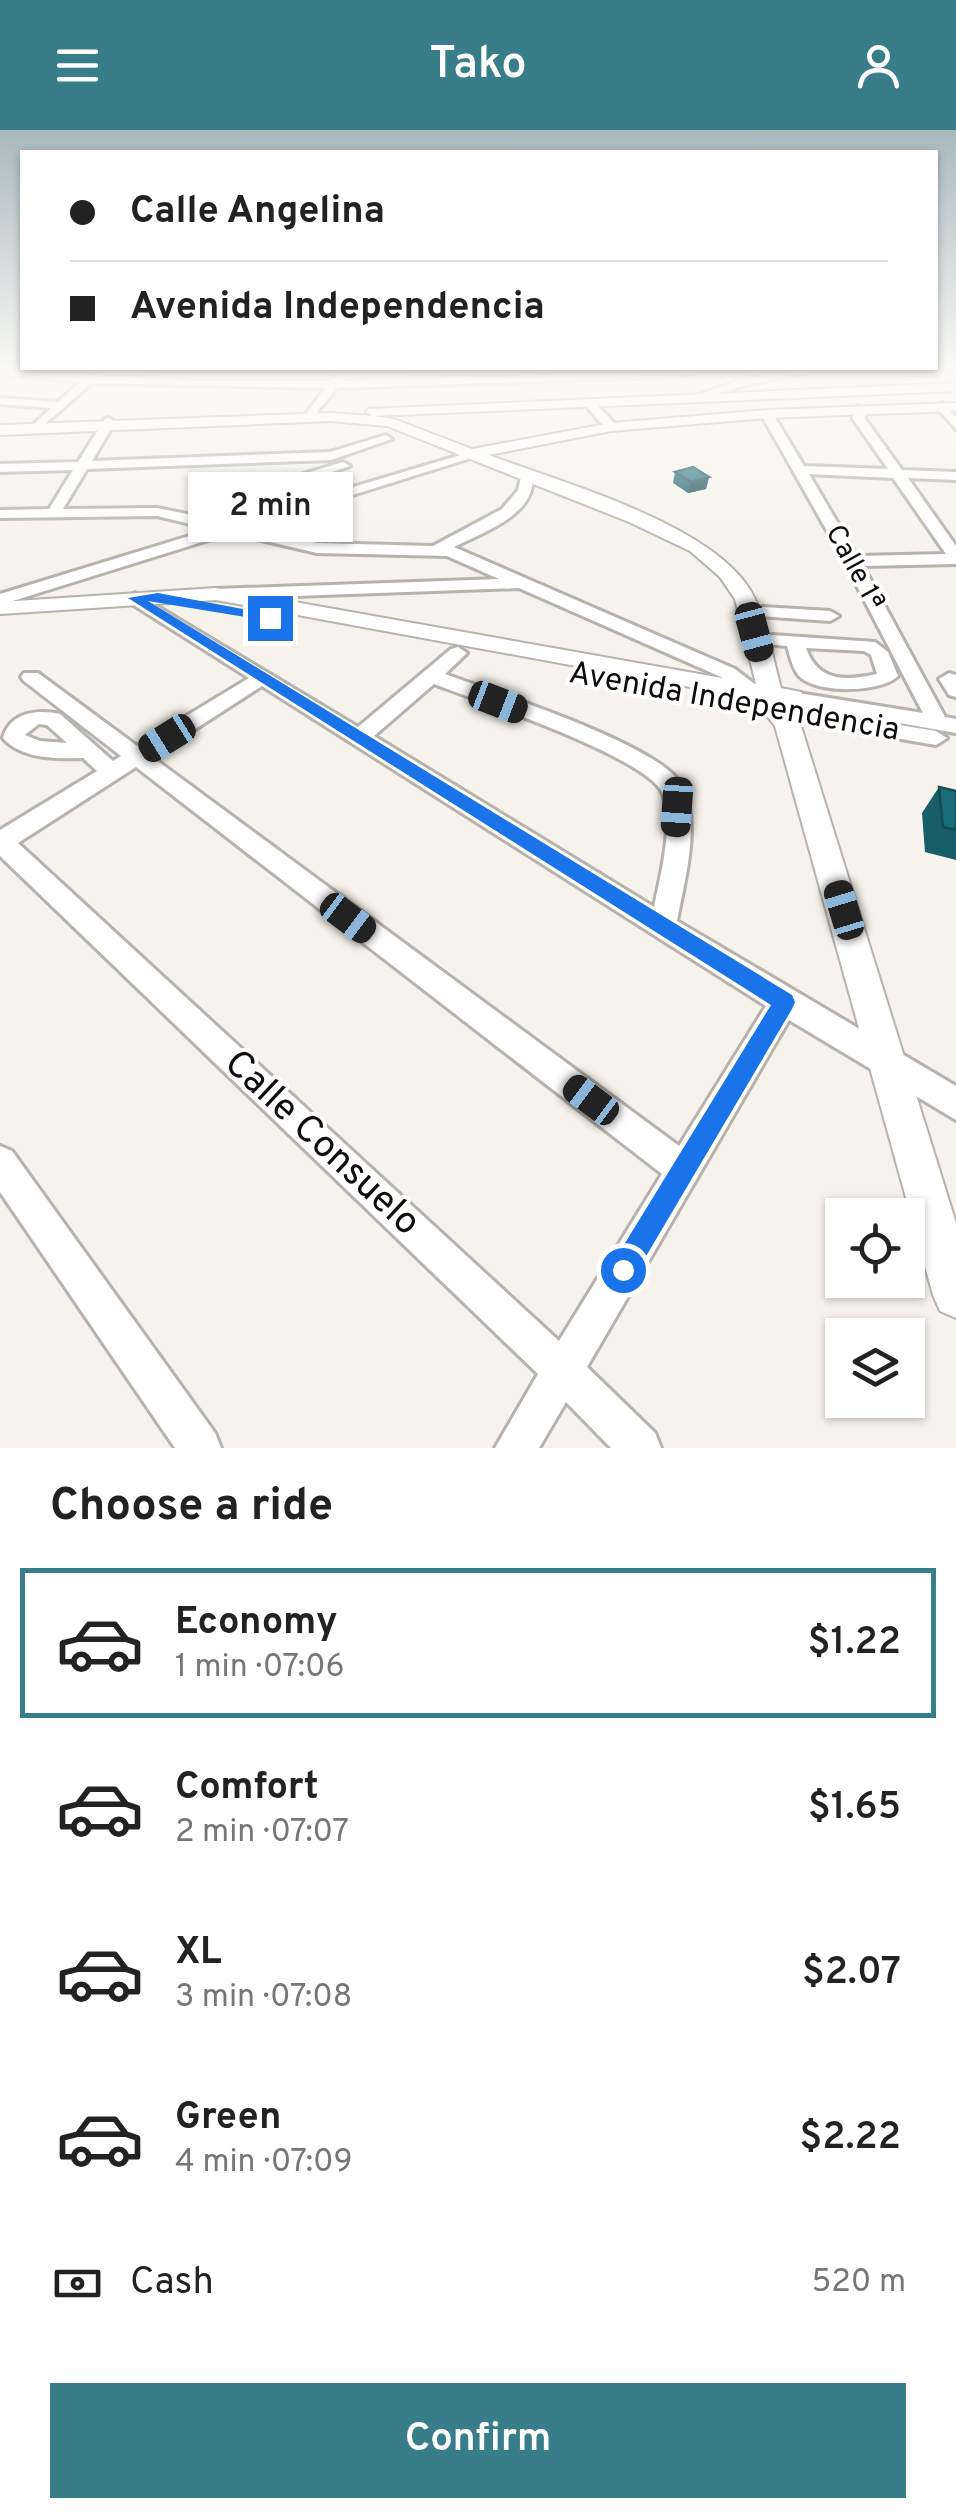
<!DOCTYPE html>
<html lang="en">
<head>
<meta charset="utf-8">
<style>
  :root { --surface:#fff; --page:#f2f2f2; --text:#222; --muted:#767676; --line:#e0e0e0; --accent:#387e8a }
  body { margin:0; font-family:Overpass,sans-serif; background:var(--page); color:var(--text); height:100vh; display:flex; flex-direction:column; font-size:38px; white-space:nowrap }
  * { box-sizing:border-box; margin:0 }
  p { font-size:32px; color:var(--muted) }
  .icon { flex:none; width:55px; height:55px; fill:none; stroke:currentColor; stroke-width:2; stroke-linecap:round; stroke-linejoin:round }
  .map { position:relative; height:1318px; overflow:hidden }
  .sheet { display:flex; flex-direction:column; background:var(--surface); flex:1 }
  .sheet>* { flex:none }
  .top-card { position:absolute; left:20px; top:20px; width:918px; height:220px; border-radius:0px; box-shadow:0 2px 8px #0004; display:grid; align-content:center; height:220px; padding:0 50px; background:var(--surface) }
  .tools { position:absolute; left:825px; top:1068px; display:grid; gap:20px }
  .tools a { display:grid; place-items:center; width:100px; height:100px; border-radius:0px; background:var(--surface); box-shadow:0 2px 8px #0004; font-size:50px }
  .end { position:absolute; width:45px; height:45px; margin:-22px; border:12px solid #1a73e8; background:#fff; box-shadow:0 0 0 5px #fff }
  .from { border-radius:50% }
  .bubble { position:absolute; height:70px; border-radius:0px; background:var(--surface); box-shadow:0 2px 8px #0004; font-size:32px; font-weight:600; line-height:70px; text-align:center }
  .car { position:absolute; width:30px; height:60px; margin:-30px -15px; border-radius:12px; box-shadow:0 0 8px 2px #0007; background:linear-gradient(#222 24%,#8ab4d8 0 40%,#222 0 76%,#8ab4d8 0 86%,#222 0) }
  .top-card b { display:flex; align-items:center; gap:35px; height:95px; font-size:38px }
  .top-card b+b { border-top:2px solid var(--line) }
  .top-card i { width:25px; height:25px; background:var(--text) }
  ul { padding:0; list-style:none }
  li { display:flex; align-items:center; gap:30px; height:150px; margin:0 20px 15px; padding:0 30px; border:5px solid transparent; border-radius:0px }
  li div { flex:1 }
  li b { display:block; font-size:38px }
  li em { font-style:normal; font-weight:600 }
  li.current { border-color:var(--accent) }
  li>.icon { width:90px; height:90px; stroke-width:1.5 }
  h2 { padding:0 50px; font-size:45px; line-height:120px }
  .pay { display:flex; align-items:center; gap:25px; height:110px; padding:0 50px; font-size:38px }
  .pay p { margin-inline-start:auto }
  .action { display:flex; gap:20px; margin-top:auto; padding:20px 50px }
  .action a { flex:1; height:115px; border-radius:0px; background:var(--accent); color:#fff; font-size:40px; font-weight:600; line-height:115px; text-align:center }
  header { display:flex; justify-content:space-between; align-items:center; height:130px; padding:0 50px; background:var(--accent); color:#fff; font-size:45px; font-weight:600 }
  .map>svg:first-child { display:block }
</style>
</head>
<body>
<header><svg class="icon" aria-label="menu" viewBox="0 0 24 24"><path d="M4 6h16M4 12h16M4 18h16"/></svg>Tako<svg class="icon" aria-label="person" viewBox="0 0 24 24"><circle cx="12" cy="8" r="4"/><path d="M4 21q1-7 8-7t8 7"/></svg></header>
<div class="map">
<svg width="956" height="1318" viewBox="0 0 956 1318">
  <rect width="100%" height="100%" fill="#f6f3ec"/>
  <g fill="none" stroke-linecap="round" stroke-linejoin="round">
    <defs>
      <g id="minor">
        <polygon points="0,240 193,251 331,251 341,242 346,245 342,251 717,240 663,247 337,258 312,288 306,284 325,258 92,253 39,299 33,295 51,278 0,274 0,268 58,272 80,252 0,244"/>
        <polygon points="795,240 818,240 746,255 699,270 693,267 740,250"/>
        <polygon points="585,271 593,271 615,294 615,300 607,300 585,275"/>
        <polygon points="942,273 956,287 956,299 936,277"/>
        <path d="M859,276l6,4v9l37,51 54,2v8l-48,-2 48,68v18l-93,2 82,151 11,2v14l-164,-29 -10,-6 10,-6 131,21 -79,-152 -83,-147 10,-3 33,55 84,3 -35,-50v-9zM809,344l84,4 53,76 -89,2z"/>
        <path d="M109,288l6,4 -23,39 238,-9 56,-17 6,4 -61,21 -244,9 -24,40 94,-1 35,7 48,-22 103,-31 7,4 -100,33 -42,20 21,5 245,-73v6l-227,71 70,15 116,3 69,-37 16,-19 4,-17h10c7,41 -49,59 -78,74l281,122 30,23 -10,6 -34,-21 -202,-89 -303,11 -8,-5 8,-5 283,-10 -52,-23 -130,-3 -86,-20 -231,72v-11l212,-65 -55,-13 -157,2v-8l49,-1 24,-39 -73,2v-8l78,-2 27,-43z"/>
        <path d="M135,463l223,134 93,-78 7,-2 9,6 -22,21c48,18 213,70 236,110 21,38 3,98 -4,137l279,165v34l-167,-100 -202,347 68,66 6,15h-50l-45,-46 -27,46h-44l43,-74 -538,-518v-26l97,-59 -14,-13c-26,1 -62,1 -80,-20 7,-26 35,-29 57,-24l53,47 8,-5 -97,-75 -3,-4 3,-4h14l99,73 112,-68 -120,-76 -3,-4zM434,554c42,16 210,72 228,108 13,28 -2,86 -8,115l-280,-171zM262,556l504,320 -87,140 -527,-389zM39,594l8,1 20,18 -27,-2 -15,-6zM136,637l526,407 -103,167 -541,-498z"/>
        <polygon points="763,477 830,481 839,486 830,491 757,486 754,482"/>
        <path d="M772,505l103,7 13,10 10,24c-17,17 -82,18 -99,0 -7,-8 -9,-20 -12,-30l-21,-2 -3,-4zM806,518l58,3 7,4 6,19c-32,7 -59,8 -71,-26z"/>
        <polygon points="949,543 956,545 956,567 949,565 939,549"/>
        <polygon points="796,578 936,601 947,608 936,615 789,590 786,585 789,580"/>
        <polygon points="0,1016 12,1021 215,1303 221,1318 175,1318 0,1062"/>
      </g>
      <path id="major" d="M956,253v8l-582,25 20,3 78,30 139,-26 156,-13 189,-7v8l-189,7 -156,13 -122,24c73,28 233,71 266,144 13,27 18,61 26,89l20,4 3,6 -3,6 -15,1 14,18 156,500v95l-16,-7 -7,-16 -158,-569 -11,-14 -3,-12 -545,-100 -216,14v-12l216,-14 540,96 -21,-85 -15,-22 -30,-26 -61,-29 -242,-96 -57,-5 -330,14v-10l330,-12 42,3 -6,-4 2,-3z"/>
    </defs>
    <use href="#minor" stroke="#b6b2ad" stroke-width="6"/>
    <use href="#major" stroke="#b6b2ad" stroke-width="4"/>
    <use href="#minor" fill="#fff" fill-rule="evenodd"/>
    <use href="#major" fill="#fff" fill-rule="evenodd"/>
  </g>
  <g fill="#175e69">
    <polygon points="675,342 709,347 706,359 688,363 673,353"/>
    <polygon points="939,657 956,661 956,730 925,722 922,683"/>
  </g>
  <polygon fill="#134c55" points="709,347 706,359 688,363 691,352"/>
  <g fill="#1b6d7a" stroke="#134c55" stroke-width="2.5">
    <polygon points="693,337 709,347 691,352 675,342"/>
    <polygon points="939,657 956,661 956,700 943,697"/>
  </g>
  <linearGradient id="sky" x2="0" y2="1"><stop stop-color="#a7b9bd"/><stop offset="0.57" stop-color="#fbfaf6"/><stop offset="1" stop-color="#fbfaf6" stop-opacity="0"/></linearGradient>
  <rect width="956" height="424" fill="url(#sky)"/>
  <polygon fill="#1a73e8" points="158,463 275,485 275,490 270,491 148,471 792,865 795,872 792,879 632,1150 623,1154 614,1150 610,1140 614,1131 771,875 128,468"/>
  <g text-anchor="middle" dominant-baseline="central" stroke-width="8" stroke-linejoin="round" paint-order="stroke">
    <g font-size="28" fill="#0e0d0b" stroke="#fff">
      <text transform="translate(854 438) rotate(61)">Calle 1ª</text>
    </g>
    <g font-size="32" fill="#0e0d0b" stroke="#fff">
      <text transform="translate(734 573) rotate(10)">Avenida Independencia</text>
    </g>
    <g font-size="38" fill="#0e0d0b" stroke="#fff">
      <text transform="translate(321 1014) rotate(43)">Calle Consuelo</text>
    </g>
  </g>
</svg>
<div class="tools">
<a><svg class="icon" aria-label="locate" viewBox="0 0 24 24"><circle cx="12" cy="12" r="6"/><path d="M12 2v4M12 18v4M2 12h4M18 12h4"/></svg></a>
<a><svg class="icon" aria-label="layers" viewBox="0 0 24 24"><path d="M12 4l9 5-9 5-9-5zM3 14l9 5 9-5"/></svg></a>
</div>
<i class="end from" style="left:623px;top:1140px"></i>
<i class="end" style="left:270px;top:488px"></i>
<div class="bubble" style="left:188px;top:342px;width:165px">2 min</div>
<i class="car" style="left:754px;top:502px;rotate:165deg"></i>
<i class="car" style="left:498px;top:572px;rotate:111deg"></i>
<i class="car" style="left:167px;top:608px;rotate:238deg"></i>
<i class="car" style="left:677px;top:677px;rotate:184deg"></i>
<i class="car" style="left:844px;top:780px;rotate:343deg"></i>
<i class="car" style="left:348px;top:788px;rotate:127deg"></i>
<i class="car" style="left:591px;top:970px;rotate:307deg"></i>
<div class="top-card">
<b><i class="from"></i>Calle Angelina</b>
<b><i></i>Avenida Independencia</b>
</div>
</div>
<section class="sheet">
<h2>Choose a ride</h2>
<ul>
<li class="current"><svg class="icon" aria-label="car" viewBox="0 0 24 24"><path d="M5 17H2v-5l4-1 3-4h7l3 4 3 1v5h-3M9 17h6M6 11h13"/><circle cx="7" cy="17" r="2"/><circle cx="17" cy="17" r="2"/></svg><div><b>Economy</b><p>1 min · 07:06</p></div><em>$1.22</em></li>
<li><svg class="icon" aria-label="car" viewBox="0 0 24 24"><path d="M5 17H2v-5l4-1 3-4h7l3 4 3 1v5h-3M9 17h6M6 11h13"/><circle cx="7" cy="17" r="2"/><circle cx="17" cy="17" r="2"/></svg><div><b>Comfort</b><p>2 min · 07:07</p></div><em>$1.65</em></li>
<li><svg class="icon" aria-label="car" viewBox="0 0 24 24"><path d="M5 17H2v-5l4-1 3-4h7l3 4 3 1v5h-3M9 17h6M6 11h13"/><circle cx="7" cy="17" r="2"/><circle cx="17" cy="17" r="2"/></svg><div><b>XL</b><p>3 min · 07:08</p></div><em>$2.07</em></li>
<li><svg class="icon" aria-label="car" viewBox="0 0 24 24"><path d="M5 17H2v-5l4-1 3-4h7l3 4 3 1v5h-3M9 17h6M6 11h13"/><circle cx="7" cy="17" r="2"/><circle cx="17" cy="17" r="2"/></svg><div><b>Green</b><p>4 min · 07:09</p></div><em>$2.22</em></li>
</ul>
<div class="pay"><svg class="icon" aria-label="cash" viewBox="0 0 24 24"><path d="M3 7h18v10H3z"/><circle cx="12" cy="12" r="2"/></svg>Cash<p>520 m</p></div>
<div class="action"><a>Confirm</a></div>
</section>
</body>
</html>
